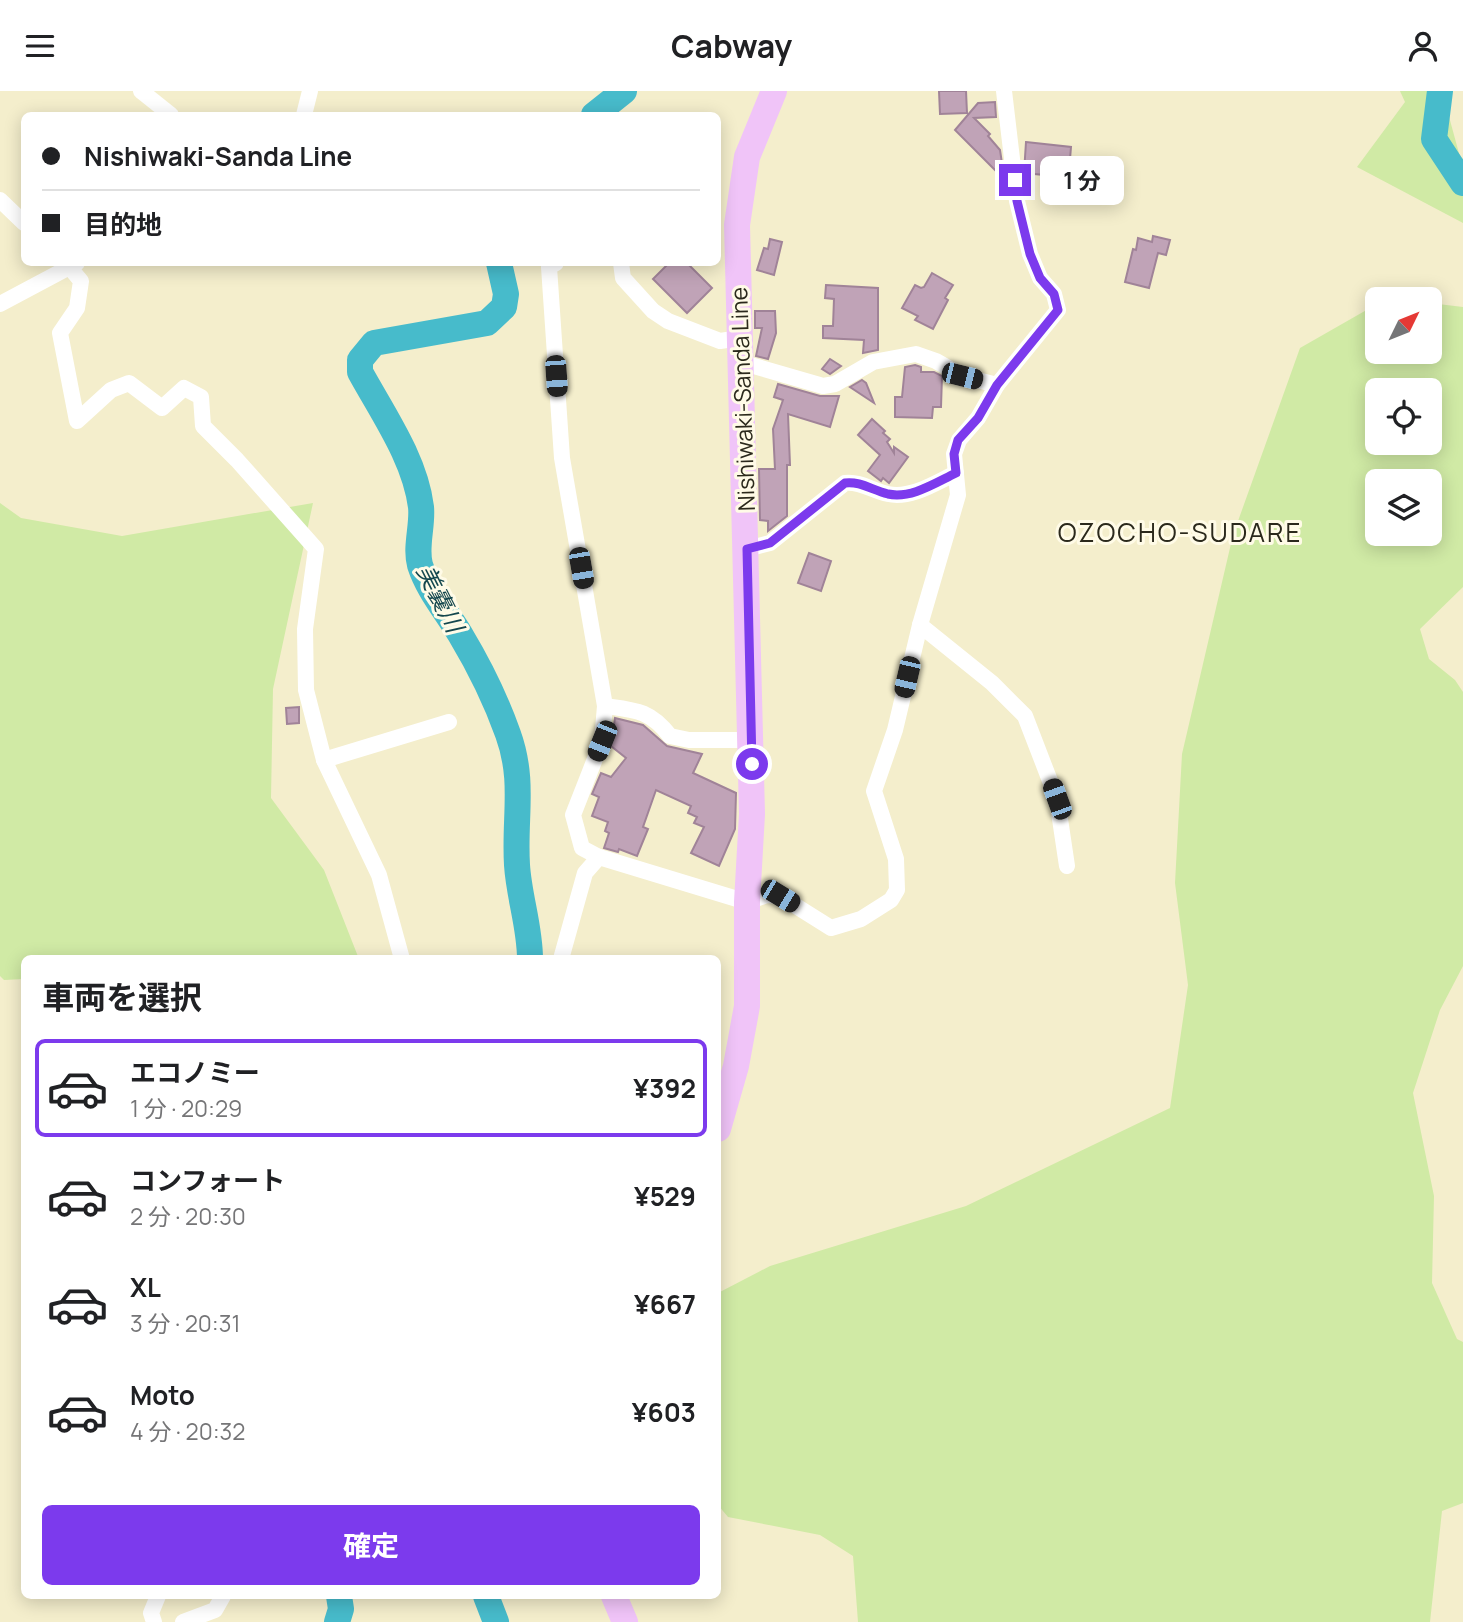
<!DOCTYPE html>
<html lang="ja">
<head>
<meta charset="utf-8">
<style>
  :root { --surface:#fff; --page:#f2f2f2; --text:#202124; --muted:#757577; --line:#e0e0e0; --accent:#7c3aed }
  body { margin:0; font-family:Manrope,"Noto Sans JP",sans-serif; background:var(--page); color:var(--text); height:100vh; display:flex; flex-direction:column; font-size:26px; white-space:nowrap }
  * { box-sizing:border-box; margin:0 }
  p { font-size:23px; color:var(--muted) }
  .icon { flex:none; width:38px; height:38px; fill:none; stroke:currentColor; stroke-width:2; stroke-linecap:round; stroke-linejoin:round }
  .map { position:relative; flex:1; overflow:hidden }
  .sheet { position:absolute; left:21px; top:864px; width:700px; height:644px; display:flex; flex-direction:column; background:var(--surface); border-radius:10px; box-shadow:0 4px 18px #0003 }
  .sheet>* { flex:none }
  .top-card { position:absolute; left:21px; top:21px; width:700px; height:154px; border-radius:10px; box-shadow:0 4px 18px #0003; display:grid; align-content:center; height:154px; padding:0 21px; background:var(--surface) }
  .needle { width:46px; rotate:47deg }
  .tools { position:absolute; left:1365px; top:196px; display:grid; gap:14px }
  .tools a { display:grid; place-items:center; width:77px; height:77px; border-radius:10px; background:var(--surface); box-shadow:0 4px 18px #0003; font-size:35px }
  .end { position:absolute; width:32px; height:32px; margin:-16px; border:9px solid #7c3aed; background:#fff; box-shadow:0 0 0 4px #fff }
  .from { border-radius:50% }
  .bubble { position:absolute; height:49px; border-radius:10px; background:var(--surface); box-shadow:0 4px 18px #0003; font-size:23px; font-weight:700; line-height:49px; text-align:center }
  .car { position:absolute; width:21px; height:42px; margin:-21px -10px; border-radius:9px; box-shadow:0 0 5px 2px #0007; background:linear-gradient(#222 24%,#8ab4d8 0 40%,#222 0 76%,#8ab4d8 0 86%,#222 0) }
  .top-card b { display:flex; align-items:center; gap:24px; height:66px; font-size:26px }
  .top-card b+b { border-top:2px solid var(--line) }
  .top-card i { width:18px; height:18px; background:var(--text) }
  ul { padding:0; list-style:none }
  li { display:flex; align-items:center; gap:21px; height:98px; margin:0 14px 10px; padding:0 7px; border:4px solid transparent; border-radius:10px }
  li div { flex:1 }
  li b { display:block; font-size:26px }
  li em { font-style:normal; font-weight:700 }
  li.current { border-color:var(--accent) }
  li>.icon { width:63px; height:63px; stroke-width:1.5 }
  h2 { padding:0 21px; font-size:32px; line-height:84px }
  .button { display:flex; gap:14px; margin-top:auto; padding:14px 21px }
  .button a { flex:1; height:80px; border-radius:10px; background:var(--accent); color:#fff; font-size:28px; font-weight:700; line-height:80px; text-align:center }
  header { display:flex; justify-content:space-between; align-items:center; height:91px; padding:0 21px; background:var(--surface); font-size:32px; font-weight:700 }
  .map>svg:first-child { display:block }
</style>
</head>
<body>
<header><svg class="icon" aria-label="menu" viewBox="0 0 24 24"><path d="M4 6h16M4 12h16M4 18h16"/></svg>Cabway<svg class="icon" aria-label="person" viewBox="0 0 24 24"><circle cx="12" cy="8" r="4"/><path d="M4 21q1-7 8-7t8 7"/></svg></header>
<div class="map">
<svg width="1463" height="1531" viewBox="0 0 1463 1531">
  <rect width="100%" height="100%" fill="#f4eecc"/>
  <g fill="#d0eaa5" fill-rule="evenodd">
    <polygon points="1400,0 1442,0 1460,66 1463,68 1463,132 1357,76 1405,11"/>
    <path d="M1430,212l33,4v280l-43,42 9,30 26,21 8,12v274l-23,44 -27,83 21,103 -2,87 25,56 6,3v161l-21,8 -12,111h-572l-5,-66 -33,-21 -92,-18 -10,-12v-212l52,-27 196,-60 204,-98 18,-123 -13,-102 7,-129 51,-219 67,-187 77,-44v48h53zM1430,299v53h-53v-53zM1377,390h53v53h-53z"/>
    <polygon points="0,412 21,427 122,445 313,412 273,598 271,707 324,779 359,868 24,868 24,888 4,889 0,885"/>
  </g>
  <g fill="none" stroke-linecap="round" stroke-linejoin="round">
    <g stroke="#47bbcb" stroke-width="26">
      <polyline points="1440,0 1434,48 1463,92"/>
      <polyline points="594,24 624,0"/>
      <path d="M499,172l7,31 -2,13 -17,16 -113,20 -14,17v12c23,42 55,87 61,135 2,18 -6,40 -1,58 8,25 26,46 40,69 18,30 36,66 48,100 17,47 6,83 9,131 2,32 13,62 13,94"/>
      <polyline points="486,1505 496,1531"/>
      <polyline points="337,1531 341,1518 339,1505"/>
    </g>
  </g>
  <g fill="#c0a3b7" stroke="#a08398" stroke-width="2">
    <polygon points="939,0 966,0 967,22 940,23"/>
    <polygon points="995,11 996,26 974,27 990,43 988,45 1000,59 1003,79 999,83 955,39 978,12"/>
    <polygon points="1026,51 1071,56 1070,68 1074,69 1073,83 1082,83 1074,96 1066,95 1065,100 1054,99 1055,85 1024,82"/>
    <polygon points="1153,145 1170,149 1166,164 1158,162 1149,197 1125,191 1133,158 1136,159 1138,147 1152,151"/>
    <polygon points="770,148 782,151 774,184 757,179 764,157 768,158"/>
    <polygon points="669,172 687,172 712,197 687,222 653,188"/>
    <polygon points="932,182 953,194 945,207 948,209 933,238 915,229 918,225 902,217 915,194 921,197 924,196"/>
    <polygon points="826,194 878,197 878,259 863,262 864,249 823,247 823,235 833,235 834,208 825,207"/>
    <polygon points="755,220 775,220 776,242 768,268 756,265 762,237 755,237"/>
    <polygon points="830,268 841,275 830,283 822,278"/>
    <polygon points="915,274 921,276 921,281 934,281 942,285 941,316 933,316 932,327 895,326 895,306 902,306 905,276"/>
    <polygon points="862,289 866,292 874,312 850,296"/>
    <polygon points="778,293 820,305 839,305 830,336 788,323 790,374 787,374 787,425 768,440 768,430 760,429 759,378 775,378 773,338 783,309 774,306"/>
    <polygon points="872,328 885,340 883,342 890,348 887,351 894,362 894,356 908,366 889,392 883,387 881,390 868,380 880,364 858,344"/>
    <polygon points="809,462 831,470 821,500 798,492"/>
    <polygon points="299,616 299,632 287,633 286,617"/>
    <polygon points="615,627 643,634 667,655 702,663 693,682 736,702 735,738 719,775 691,762 704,736 694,732 697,726 688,722 691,715 656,699 643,736 648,738 637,765 619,758 618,761 604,757 609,742 605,740 608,731 592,725 599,706 592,703 601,682 611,686 626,667 611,655"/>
  </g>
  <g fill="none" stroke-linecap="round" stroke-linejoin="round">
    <g stroke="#fff" stroke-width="16">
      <polyline points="141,0 171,24"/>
      <polyline points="304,24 310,0"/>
      <polyline points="0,109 24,132"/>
      <polyline points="66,172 81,190 77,217 60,242 77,330 111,299 129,292 162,317 184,297 201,306 203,335 237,369 316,458 305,538 306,599 324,669 379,784 402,868"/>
      <polyline points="556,172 549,176 562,367 605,615 602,650 573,724 582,757 599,766"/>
      <polyline points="621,172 623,187 653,220 668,230 720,250 740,247"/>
      <polyline points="0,213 77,172"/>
      <polyline points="740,271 823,295 835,293 873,271 916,263 936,270 962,285 997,294"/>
      <path d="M747,458l23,-6 75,-60c15,-2 28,8 43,11 23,5 47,-11 68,-21"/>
      <polyline points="920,534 992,592 1025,625 1057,708 1067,775"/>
      <path d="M605,615c30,4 45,4 65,30l19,4h62"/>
      <polyline points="324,669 449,631"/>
      <polyline points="561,868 585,782 599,766 747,811 767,804 780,805 831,837 861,828 891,809 897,799 896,768 874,700 895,639 920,534 958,404 954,363 959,349 978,327 997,294 1058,219 1054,203 1040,187 1030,163 1017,110 1004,0"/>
      <polyline points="154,1531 151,1522 158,1505"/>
      <polyline points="183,1531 215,1519 223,1505"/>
    </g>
    <g stroke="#f0c4f8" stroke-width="26">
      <polyline points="718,1038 736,975 747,915 747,811 752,723 737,134 747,66 774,0"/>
      <polyline points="614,1505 625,1531"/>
    </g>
  </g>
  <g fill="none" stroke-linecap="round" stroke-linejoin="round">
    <path stroke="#7c3aed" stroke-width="9" d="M752,673l-5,-215 23,-6 75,-60c15,-2 27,7 43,11 23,5 47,-11 68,-21l-2,-19 4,-14 20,-22 19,-33 61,-75 -4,-16 -14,-16 -10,-24 -13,-53 -2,-21"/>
  </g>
  <g text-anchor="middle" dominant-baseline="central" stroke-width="6" stroke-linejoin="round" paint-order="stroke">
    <g font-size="23" fill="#2b291c" stroke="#fffbe7">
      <text transform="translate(742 308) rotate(-92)">Nishiwaki-Sanda Line</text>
    </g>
    <g font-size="24" font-style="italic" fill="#14474e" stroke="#fffbe7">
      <text transform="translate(441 507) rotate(63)">美嚢川</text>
    </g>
    <g font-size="26" letter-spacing="2" fill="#2b291c" stroke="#fffbe7">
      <text x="1180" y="441">OZOCHO-SUDARE</text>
    </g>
  </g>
</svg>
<div class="tools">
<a><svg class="needle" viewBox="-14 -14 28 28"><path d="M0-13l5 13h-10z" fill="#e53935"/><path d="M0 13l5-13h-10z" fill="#757577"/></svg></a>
<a><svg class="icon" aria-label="locate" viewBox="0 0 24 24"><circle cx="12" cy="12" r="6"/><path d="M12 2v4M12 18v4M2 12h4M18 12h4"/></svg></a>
<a><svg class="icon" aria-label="layers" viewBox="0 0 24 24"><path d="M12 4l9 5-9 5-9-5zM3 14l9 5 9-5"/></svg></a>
</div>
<i class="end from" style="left:752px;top:673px"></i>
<i class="end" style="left:1015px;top:89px"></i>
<div class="bubble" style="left:1040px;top:65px;width:84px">1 分</div>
<i class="car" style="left:556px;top:285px;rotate:176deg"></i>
<i class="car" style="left:962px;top:285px;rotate:104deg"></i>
<i class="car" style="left:581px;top:477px;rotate:170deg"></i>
<i class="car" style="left:907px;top:586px;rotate:193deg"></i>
<i class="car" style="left:602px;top:650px;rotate:202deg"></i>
<i class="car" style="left:1057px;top:708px;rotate:340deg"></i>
<i class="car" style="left:780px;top:805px;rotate:121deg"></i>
<div class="top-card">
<b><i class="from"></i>Nishiwaki-Sanda Line</b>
<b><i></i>目的地</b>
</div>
<section class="sheet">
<h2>車両を選択</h2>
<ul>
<li class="current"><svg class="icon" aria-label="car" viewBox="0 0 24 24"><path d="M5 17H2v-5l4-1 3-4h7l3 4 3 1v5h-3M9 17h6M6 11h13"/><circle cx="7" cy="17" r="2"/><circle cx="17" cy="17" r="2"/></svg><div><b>エコノミー</b><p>1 分 · 20:29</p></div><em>¥392</em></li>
<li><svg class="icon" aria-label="car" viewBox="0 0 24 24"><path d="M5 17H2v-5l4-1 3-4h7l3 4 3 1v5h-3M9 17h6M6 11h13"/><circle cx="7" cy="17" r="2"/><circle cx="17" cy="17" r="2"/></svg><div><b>コンフォート</b><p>2 分 · 20:30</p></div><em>¥529</em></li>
<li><svg class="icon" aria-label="car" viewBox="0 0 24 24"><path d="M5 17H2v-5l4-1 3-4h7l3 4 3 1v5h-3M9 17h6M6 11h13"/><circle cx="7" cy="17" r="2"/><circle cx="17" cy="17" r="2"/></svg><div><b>XL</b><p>3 分 · 20:31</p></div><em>¥667</em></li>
<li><svg class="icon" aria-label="car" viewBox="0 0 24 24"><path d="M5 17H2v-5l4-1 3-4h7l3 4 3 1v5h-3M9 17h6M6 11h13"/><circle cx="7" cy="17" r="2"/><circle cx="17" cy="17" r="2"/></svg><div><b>Moto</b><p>4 分 · 20:32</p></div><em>¥603</em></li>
</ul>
<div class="button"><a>確定</a></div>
</section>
</div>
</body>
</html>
